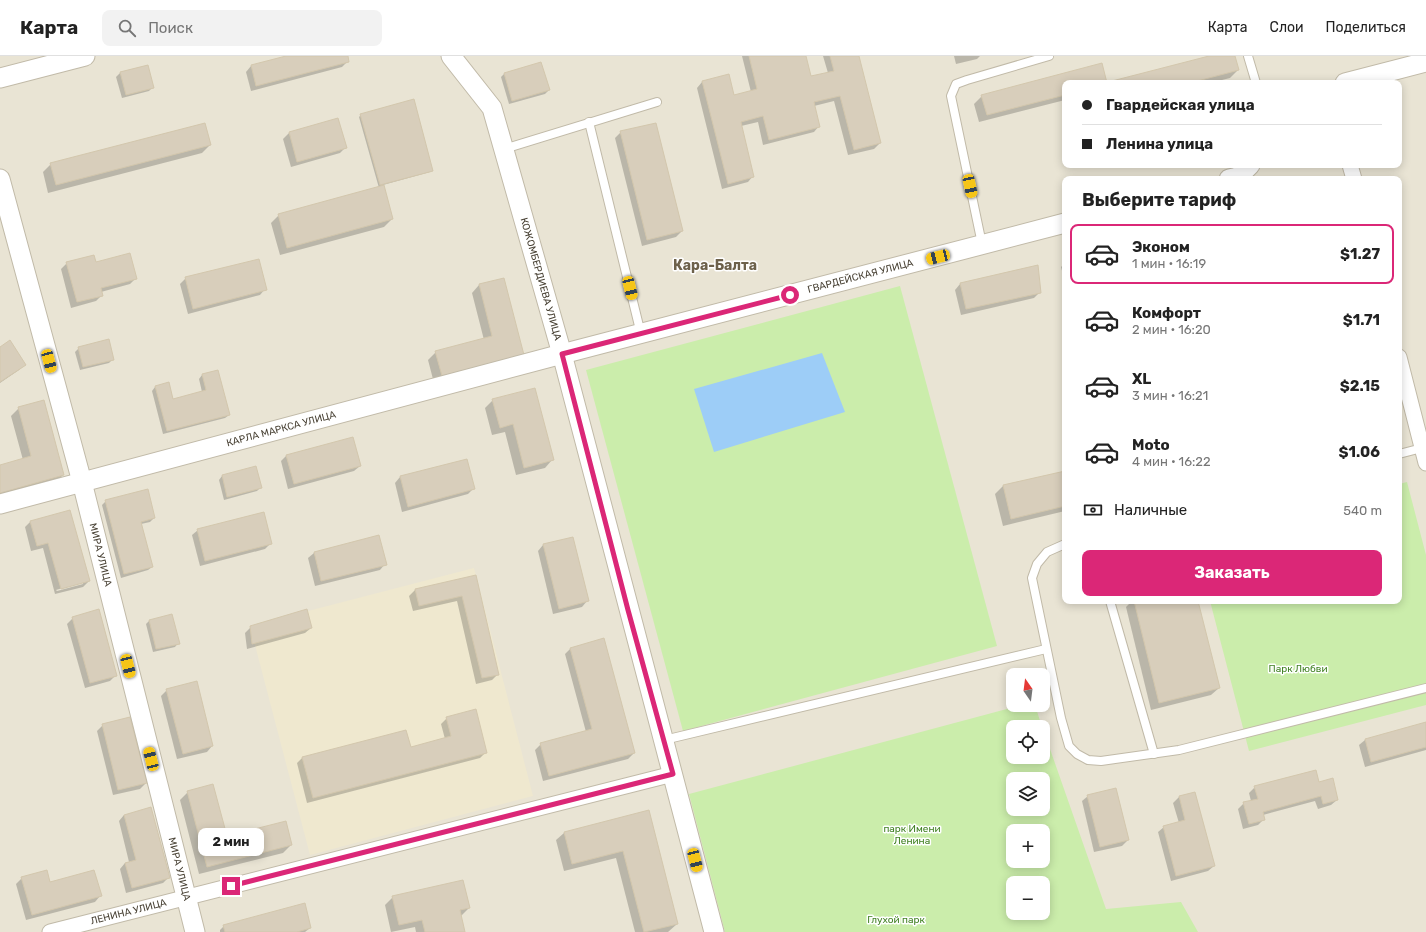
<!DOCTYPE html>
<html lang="ru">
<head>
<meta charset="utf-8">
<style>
  :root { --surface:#fff; --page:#f2f2f2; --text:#222; --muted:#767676; --line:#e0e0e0; --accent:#db2777 }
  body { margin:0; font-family:Rubik,sans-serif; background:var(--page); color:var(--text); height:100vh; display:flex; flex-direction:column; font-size:15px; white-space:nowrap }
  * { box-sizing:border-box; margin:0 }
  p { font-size:13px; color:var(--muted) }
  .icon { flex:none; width:22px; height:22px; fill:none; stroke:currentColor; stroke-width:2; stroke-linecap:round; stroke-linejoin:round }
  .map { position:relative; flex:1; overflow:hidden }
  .details { position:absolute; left:1062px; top:120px; width:340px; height:428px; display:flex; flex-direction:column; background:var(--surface); border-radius:8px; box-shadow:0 2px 10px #0003 }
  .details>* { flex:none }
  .guide { position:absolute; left:1062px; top:24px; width:340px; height:88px; border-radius:8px; box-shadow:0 2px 10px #0003; display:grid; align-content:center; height:88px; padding:0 20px; background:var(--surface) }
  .needle { width:26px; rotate:346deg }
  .controls { position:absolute; left:1006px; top:612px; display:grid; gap:8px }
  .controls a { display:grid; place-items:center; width:44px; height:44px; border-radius:8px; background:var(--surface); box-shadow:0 2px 10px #0003; font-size:20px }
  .end { position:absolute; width:18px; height:18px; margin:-9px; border:5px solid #db2777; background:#fff; box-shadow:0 0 0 2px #fff }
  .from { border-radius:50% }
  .bubble { position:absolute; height:28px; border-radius:8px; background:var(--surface); box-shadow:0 2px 10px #0003; font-size:13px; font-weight:700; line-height:28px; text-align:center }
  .car { position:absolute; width:12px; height:24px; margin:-12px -6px; border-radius:5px; box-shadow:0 0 3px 1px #0007; background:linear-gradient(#f5c518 24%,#345 0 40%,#f5c518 0 76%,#345 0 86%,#f5c518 0) }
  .guide b { display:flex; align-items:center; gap:14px; height:38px; font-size:15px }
  .guide b+b { border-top:1px solid var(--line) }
  .guide i { width:10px; height:10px; background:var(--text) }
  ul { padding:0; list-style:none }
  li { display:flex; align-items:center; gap:12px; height:60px; margin:0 8px 6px; padding:0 12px; border:2px solid transparent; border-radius:8px }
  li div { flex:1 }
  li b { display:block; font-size:15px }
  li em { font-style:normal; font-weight:700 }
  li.current { border-color:var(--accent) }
  li>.icon { width:36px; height:36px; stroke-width:1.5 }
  h2 { padding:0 20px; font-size:18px; line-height:48px }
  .pay { display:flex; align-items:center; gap:10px; height:44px; padding:0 20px; font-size:15px }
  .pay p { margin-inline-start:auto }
  .primary-button { display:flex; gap:8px; margin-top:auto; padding:8px 20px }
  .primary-button a { flex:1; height:46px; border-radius:8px; background:var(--accent); color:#fff; font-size:16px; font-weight:700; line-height:46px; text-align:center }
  header { display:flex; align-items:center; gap:24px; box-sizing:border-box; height:56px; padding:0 20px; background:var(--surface); border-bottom:1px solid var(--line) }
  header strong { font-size:19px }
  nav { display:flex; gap:22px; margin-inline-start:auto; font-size:14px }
  .search { width:280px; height:36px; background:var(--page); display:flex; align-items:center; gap:10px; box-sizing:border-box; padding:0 14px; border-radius:8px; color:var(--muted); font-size:15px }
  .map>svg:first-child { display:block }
</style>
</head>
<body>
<header>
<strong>Карта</strong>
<div class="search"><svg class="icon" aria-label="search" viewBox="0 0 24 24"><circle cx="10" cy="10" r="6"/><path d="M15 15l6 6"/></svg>Поиск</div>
<nav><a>Карта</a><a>Слои</a><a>Поделиться</a></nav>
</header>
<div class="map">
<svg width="1426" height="876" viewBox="0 0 1426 876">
  <rect width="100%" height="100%" fill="#f5f1e7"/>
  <path fill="#e9e4d4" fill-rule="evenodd" d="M0,0h1426v876h-1426zM1065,27h334v82h-334zM1065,123h334v422h-334zM1013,619h30v30h-30zM1013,671h30v30h-30zM1013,723h30v30h-30zM1013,775h30v30h-30zM1013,827h30v30h-30z"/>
  <polygon fill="#efe8cf" points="474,512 533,740 310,799 250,570"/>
  <g fill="#cbedab" fill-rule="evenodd">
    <polygon points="900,230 997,590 683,675 586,314"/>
    <polygon points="1407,426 1426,499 1426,649 1249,695 1210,545 1399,545 1399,428"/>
    <path d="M1022,649h13l7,22h-29v30h30v-28l63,180 75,-7 17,30h-473l-36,-138zM1013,723h30v30h-30zM1013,775h30v30h-30zM1013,827h30v30h-30z"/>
  </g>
  <polygon fill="#9dcdf7" points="822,297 845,356 714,396 694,333"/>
  <g fill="#0003" fill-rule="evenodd">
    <polygon points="290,0 347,0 348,5 342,11 251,35 246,16 251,10"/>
    <polygon points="742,0 805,0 810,22 828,17 823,0 858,0 880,87 874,93 848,99 834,45 814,50 819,70 814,76 763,89 758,66 741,70 753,120 748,126 722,133 697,32 702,26 733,40 751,36"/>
    <polygon points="954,0 980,0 977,3 956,8"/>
    <polygon points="1213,0 1234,0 1238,14 1230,22 1210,27 1112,27"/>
    <polygon points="1102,9 1106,27 1065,27 1065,44 979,66 974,48 982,40"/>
    <polygon points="147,10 153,31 149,35 122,42 116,21 120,17"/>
    <polygon points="504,18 549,34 545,38 509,48 501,21"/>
    <polygon points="361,59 432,114 430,116 383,129 392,163 384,171 280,199 271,167 279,159 379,132 359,61"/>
    <polygon points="338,63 345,92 340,97 291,111 283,83 289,77"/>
    <polygon points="621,76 682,175 676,181 642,190 615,82"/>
    <polygon points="210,89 202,97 48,137 43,116 51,108"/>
    <polygon points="67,207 95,207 136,222 130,228 101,236 102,239 96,245 71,252 61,213"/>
    <polygon points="1065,207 1065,226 1061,211"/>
    <polygon points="186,222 265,233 260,239 188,258 180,228"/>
    <polygon points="960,228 1040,236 1034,242 961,259 955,234"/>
    <polygon points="479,229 523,299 434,327 428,304 436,296 484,284 472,237"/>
    <polygon points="0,292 25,308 19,314 0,327"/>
    <polygon points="79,292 113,303 109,307 80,314 75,296"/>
    <polygon points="202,319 229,359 225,362 163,378 152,335 155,331 169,328 173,344 202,336 199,323"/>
    <polygon points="493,344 552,404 545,412 516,419 505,376 492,379 485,352"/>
    <polygon points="19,352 63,419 55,427 0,442 0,410 23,404 11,360"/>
    <polygon points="286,400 360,410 354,415 288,433 281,405"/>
    <polygon points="1065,416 1065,455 1003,470 995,438 1003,430"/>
    <polygon points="222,420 261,431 257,435 224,444 219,424"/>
    <polygon points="400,421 474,432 468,438 402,456 395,427"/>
    <polygon points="106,445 154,462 150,466 141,468 152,511 148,514 121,522 102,449"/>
    <path d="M31,465l58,60 -6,6 -28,7 -12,-46 -12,3 -6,-24zM83,526v2l-26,7 -1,-1z"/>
    <polygon points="198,474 271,487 265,493 200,510 192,479"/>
    <polygon points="378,480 385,508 380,514 315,530 308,502 314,497"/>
    <polygon points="543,489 587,545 582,551 553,558 538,495"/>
    <polygon points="475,520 498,618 492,624 476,628 457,545 413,555 409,540 415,534"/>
    <polygon points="1132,545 1197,545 1219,632 1211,639 1151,654 1126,551"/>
    <polygon points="73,562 116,619 110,625 85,632 67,568"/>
    <polygon points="150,564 178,587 175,591 153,596 146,568"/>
    <polygon points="251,571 311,572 305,577 247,593 245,577"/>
    <polygon points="571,592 634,697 628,703 543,725 535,694 541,688 586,676 565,598"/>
    <polygon points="167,634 212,690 207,696 177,703 161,640"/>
    <polygon points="447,662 486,696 480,702 307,747 297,707 303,701 410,692 445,683 441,668"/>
    <polygon points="1426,667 1426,694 1365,711 1359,689 1365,684"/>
    <polygon points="103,669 146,727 140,733 113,739 97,675"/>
    <polygon points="1318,727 1337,744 1331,749 1318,753 1315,745 1263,759 1264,763 1258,769 1243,773 1238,753 1244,747 1251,745 1249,737 1255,731"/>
    <polygon points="188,736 226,781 291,789 283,797 199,818 180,744"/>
    <polygon points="1195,737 1214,810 1208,815 1171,825 1158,776 1164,771 1179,767 1173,747 1179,741"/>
    <polygon points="1088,740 1128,784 1122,790 1094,796 1082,745"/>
    <polygon points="648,755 677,868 668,876 635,876 616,802 564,815 556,784 564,777"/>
    <polygon points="124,759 169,821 163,827 126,837 120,813 125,807 129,806 119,765"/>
    <polygon points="22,822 50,827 100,840 95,846 26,864 16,828"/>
    <polygon points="393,841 469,852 461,860 464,876 416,876 415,871 391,876 385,849"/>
    <polygon points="224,870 310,872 305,876 220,876 220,874"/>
  </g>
  <g fill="#d8cebb" stroke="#d3c7ad">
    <polygon points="286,0 348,0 349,6 256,30 251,9"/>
    <polygon points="749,0 806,0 811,20 834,15 830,0 859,0 881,87 854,94 840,40 814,46 820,71 769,84 763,60 741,66 754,121 728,128 702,25 729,18 734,39 757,33"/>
    <polygon points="1209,0 1235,0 1239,14 1190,27 1113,27 1112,25"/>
    <polygon points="541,6 550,34 512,45 504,17"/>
    <polygon points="1102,7 1107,27 1065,27 1065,39 987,59 981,39"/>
    <polygon points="148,9 154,32 126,39 120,16"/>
    <polygon points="414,43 433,115 380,129 360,58"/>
    <polygon points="338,62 347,92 297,106 289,76"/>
    <polygon points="205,67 211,89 56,129 50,107"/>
    <polygon points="656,67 683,175 647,184 620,75"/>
    <polygon points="384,129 393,163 287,192 278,158"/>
    <polygon points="130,197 137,223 101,232 103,240 77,246 66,206 94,199 96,206"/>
    <polygon points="259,203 267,234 193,253 185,221"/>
    <polygon points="1038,209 1041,237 966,253 960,227"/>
    <polygon points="504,222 524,299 442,320 435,295 492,280 479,228"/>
    <polygon points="109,283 114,304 83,311 78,291"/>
    <polygon points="10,284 26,309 0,326 0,291"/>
    <polygon points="218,314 230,359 167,375 155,330 169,326 173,343 206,334 202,318"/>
    <polygon points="535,332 554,404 524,412 513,368 500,372 492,343"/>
    <polygon points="44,344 64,419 0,437 0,409 31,400 18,351"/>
    <polygon points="353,381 361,410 294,428 286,399"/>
    <polygon points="467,403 475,433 408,451 400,420"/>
    <polygon points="256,410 262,432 227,441 222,419"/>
    <polygon points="1065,415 1065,450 1011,463 1003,429"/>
    <polygon points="148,433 155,462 141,466 153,511 124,518 105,444"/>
    <polygon points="70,454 90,525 61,533 48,487 37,490 30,465"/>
    <polygon points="264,456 272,488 205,505 197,473"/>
    <polygon points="379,479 387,509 321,525 314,496"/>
    <polygon points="573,481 589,545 559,553 543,488"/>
    <polygon points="476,519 499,619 482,622 462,540 419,550 415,533"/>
    <polygon points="1134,545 1198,545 1220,632 1159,647"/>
    <polygon points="99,553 117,620 90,627 72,561"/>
    <polygon points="307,553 312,572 252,588 250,570"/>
    <polygon points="172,558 180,588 156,593 149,564"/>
    <polygon points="604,582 635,697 549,720 540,687 592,673 570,592"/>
    <polygon points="197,625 213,690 183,698 166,633"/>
    <polygon points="476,653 487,697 313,742 302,701 406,674 411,691 451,680 446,661"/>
    <polygon points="130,661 147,727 118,734 102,668"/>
    <polygon points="1426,666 1426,691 1371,706 1365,683"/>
    <polygon points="1316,714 1319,726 1333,722 1338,744 1323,748 1321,740 1263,756 1265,764 1249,768 1243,746 1258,743 1254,730"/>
    <polygon points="213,728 227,780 286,765 292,789 207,811 187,735"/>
    <polygon points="1116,732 1129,784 1100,791 1087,739"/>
    <polygon points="1195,736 1215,810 1176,820 1163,770 1185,764 1179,740"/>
    <polygon points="151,751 170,822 132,832 125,807 136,804 124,759"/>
    <polygon points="649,754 678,868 644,876 623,795 572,808 564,776"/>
    <polygon points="47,814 50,826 94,814 102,840 32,859 21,821"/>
    <polygon points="463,824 470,852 460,854 465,876 425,876 422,864 399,869 392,840"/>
    <polygon points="305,847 311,872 297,876 225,876 223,869"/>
  </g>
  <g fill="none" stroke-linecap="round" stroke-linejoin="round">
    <defs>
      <g id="service">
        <polyline points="1248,0 1256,27"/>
        <polyline points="589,66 641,278"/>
        <polyline points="504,93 657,46"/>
        <polyline points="982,188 951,40 956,28 967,24 1049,0"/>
        <polyline points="1399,398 1422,392"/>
        <polyline points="1065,488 1047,496 1037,508 1032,522 1061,662 1069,690 1077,698 1088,704 1101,705 1179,694 1426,632"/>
        <polyline points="1110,545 1154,698"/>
        <polyline points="664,684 1046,593"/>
      </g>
      <g id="minor">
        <polyline points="1350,109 1354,123"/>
        <polyline points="1399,301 1426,407"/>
        <path id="s1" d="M50,876l623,-158"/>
      </g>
      <g id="tertiary">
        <path id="s2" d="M451,0l41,52 70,246 152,578"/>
        <polyline points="0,22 85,0"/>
        <polyline points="1345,27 1426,6"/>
        <path id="s3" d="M0,123l82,303 113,450"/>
        <polyline points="1229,123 1238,121 1250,109"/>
        <path id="s4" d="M0,448l562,-150 503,-131"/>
      </g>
    </defs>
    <use href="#service" stroke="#c1baa8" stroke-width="10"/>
    <use href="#minor" stroke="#c1baa8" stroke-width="17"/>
    <use href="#tertiary" stroke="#c1baa8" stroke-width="21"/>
    <use href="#service" stroke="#fff" stroke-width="8"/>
    <use href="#minor" stroke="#fff" stroke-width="15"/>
    <use href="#tertiary" stroke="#fff" stroke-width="19"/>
  </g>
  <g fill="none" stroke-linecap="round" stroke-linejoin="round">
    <polyline stroke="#db2777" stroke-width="5" points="231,830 673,718 628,554 562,298 790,239"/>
  </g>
  <g text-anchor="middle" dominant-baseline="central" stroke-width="3" stroke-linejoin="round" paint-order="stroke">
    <g font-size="10" fill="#494235" stroke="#fff">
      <text stroke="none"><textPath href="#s4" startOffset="890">ГВАРДЕЙСКАЯ УЛИЦА</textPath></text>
      <text stroke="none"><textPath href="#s2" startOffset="244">КОЖОМБЕРДИЕВА УЛИЦА</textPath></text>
      <text stroke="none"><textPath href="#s4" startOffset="291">КАРЛА МАРКСА УЛИЦА</textPath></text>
      <text stroke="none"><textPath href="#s3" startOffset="389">МИРА УЛИЦА</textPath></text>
      <text stroke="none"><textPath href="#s3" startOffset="713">МИРА УЛИЦА</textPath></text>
      <text stroke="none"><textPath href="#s1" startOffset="81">ЛЕНИНА УЛИЦА</textPath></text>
    </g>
    <g font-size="10" fill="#408122" stroke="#fff">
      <text x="1298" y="613">Парк Любви</text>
      <text x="912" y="773">парк Имени<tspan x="912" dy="12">Ленина</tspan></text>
      <text x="896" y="864">Глухой парк</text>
    </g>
    <g font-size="14" font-weight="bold" fill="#6d614b" stroke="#fff">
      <text x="715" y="209">Кара-Балта</text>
    </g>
  </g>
</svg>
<div class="controls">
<a><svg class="needle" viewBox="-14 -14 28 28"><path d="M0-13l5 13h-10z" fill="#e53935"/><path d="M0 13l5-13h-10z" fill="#767676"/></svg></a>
<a><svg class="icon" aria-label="locate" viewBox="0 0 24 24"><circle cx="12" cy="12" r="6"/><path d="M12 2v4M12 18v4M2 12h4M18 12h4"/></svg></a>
<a><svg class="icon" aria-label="layers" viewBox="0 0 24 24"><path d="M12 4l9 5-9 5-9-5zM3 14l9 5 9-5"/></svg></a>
<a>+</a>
<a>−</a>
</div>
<i class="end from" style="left:790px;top:239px"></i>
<i class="end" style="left:231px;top:830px"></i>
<div class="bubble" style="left:198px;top:772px;width:66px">2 мин</div>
<i class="car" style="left:970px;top:130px;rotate:168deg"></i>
<i class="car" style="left:938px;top:201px;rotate:256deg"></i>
<i class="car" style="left:630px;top:232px;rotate:166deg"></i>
<i class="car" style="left:49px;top:305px;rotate:165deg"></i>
<i class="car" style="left:128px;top:610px;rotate:166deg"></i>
<i class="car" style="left:151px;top:703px;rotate:346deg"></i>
<i class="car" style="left:695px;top:804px;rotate:166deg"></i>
<div class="guide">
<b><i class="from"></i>Гвардейская улица</b>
<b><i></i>Ленина улица</b>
</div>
<section class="details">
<h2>Выберите тариф</h2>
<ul>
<li class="current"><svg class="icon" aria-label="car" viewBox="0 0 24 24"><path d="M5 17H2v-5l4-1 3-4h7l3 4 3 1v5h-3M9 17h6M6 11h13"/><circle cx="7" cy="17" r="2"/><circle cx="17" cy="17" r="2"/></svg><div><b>Эконом</b><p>1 мин · 16:19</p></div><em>$1.27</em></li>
<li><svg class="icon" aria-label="car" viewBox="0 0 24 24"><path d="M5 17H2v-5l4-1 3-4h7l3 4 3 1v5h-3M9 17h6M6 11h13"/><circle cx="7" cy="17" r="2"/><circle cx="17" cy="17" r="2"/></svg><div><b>Комфорт</b><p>2 мин · 16:20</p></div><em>$1.71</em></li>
<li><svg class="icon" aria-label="car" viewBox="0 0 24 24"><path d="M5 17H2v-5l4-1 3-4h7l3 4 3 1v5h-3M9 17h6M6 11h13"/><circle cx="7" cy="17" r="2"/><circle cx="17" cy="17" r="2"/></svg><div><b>XL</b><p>3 мин · 16:21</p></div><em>$2.15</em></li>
<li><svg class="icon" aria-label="car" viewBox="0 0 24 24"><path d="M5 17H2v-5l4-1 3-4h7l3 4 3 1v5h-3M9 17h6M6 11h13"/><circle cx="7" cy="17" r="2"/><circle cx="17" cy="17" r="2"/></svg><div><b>Moto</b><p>4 мин · 16:22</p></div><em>$1.06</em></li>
</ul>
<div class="pay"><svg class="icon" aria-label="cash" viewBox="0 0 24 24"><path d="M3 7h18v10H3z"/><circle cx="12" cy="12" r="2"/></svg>Наличные<p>540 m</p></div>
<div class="primary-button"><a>Заказать</a></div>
</section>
</div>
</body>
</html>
